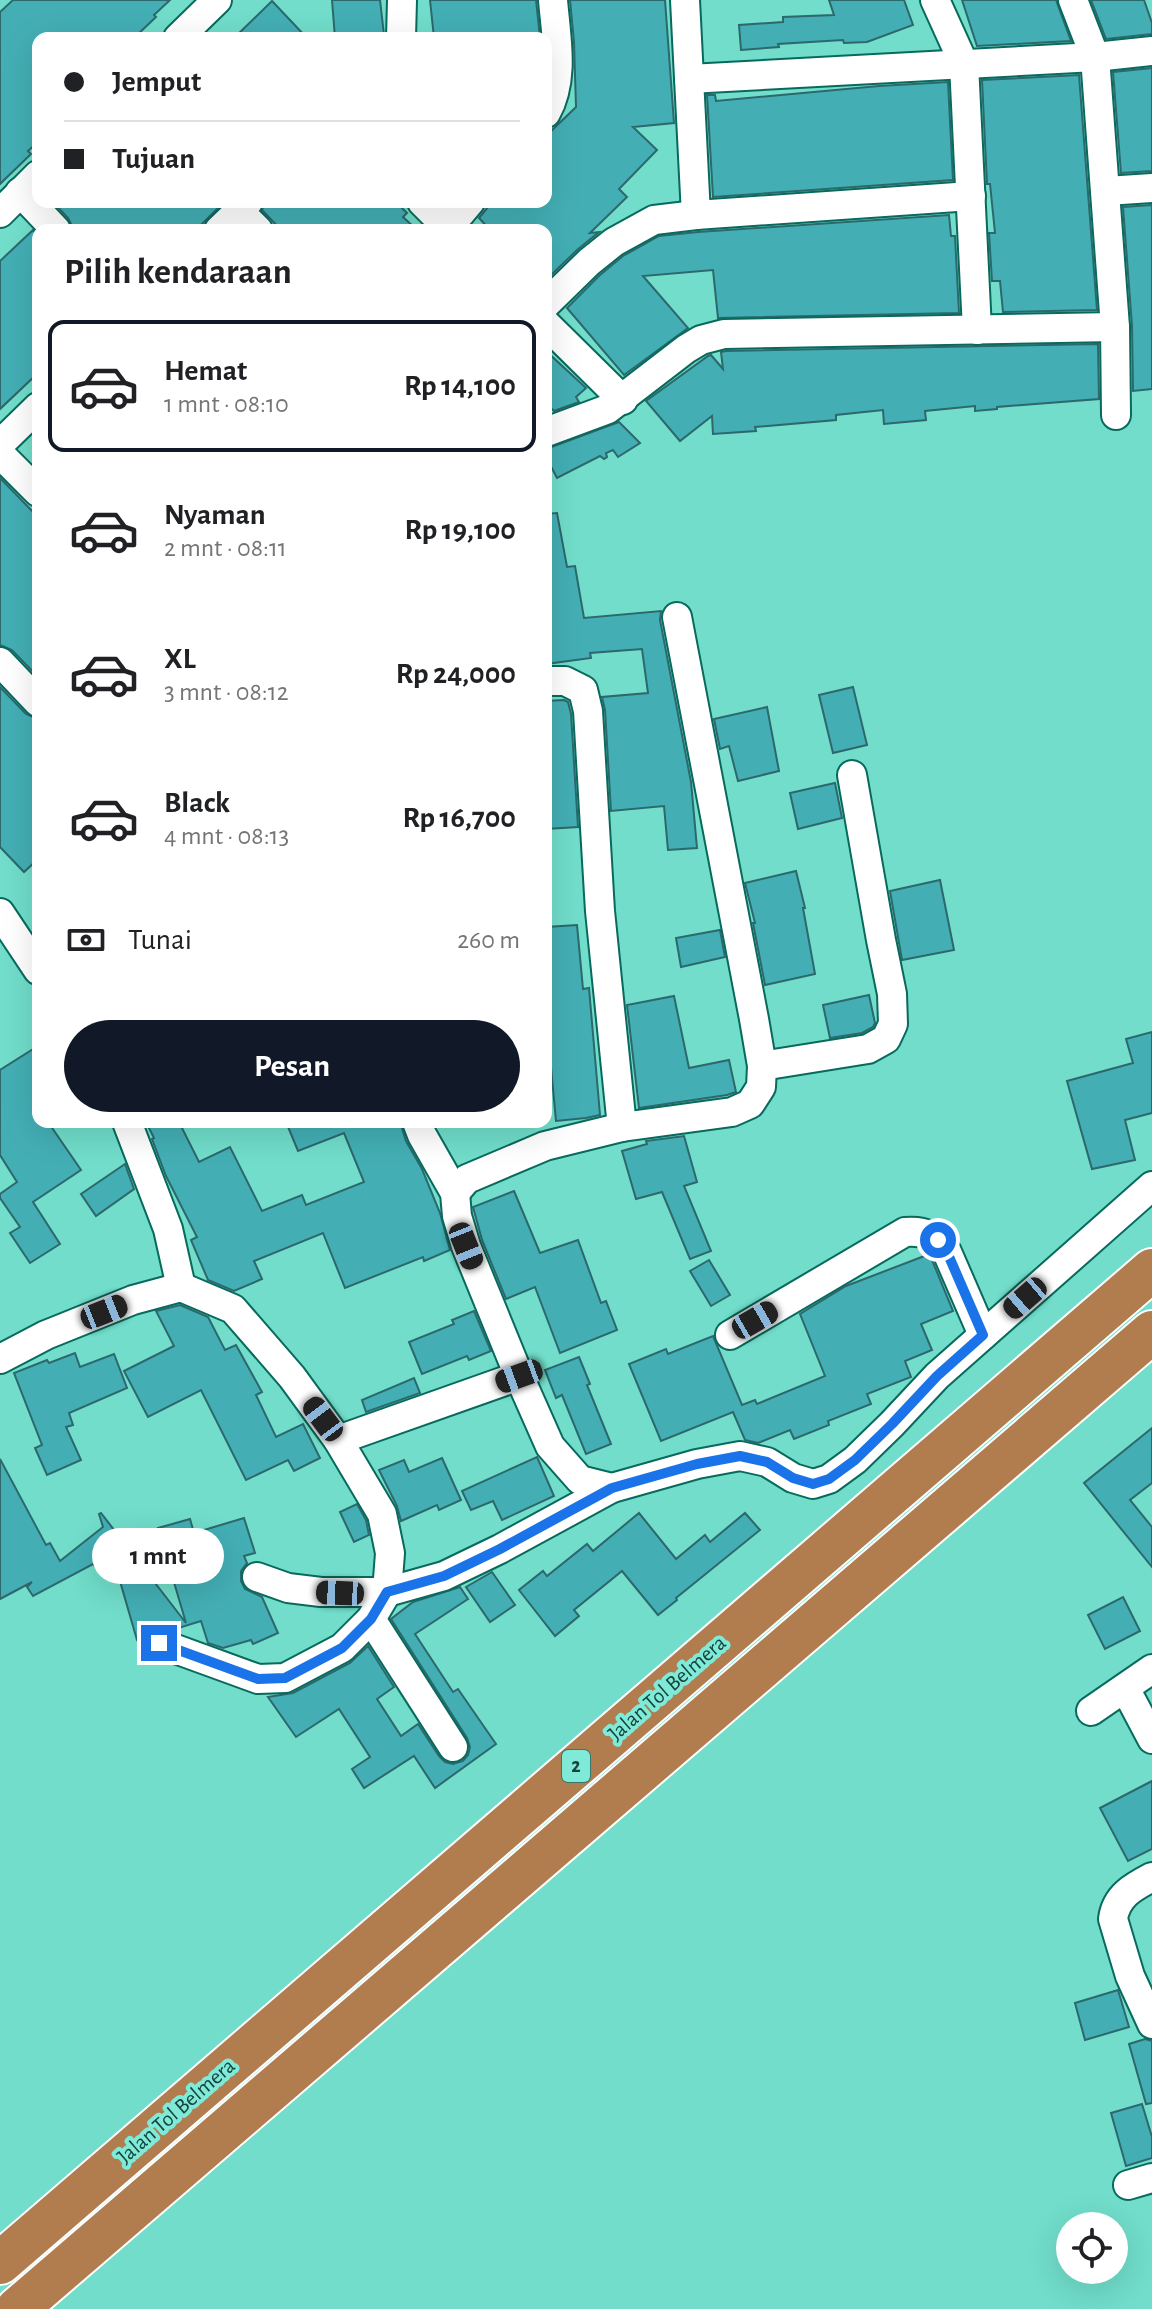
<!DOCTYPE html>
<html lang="id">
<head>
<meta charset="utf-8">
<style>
  :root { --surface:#fff; --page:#f6f6f6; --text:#202124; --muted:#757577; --line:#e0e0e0; --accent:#111827 }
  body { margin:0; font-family:"Alegreya Sans",sans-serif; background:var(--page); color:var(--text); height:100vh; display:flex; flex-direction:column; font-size:30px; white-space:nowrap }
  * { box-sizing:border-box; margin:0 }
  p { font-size:26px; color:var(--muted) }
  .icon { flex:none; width:44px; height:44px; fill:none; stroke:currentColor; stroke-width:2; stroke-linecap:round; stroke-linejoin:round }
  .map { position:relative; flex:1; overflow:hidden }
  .panel { position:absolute; left:32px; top:224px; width:520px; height:904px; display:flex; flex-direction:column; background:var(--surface); border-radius:16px; box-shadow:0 8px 32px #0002 }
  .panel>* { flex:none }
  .hud { position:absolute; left:32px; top:32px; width:520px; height:176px; border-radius:16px; box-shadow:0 8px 32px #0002; display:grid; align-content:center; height:176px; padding:0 32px; background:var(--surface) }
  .fabs { position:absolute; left:1056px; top:2212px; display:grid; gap:16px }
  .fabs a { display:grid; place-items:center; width:72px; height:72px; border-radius:50%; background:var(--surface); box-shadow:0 8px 32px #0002; font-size:40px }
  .end { position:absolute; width:36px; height:36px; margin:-18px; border:10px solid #1a73e8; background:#fff; box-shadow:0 0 0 4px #fff }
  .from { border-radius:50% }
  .bubble { position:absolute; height:56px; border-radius:28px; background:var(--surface); box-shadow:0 8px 32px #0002; font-size:26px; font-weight:700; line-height:56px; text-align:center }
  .car { position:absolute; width:24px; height:48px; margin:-24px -12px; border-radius:10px; box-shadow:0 0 6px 2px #0007; background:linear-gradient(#222 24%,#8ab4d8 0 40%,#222 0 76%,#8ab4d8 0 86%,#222 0) }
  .hud b { display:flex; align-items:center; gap:28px; height:76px; font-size:30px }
  .hud b+b { border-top:2px solid var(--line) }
  .hud i { width:20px; height:20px; background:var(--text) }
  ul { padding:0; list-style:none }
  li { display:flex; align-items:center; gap:24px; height:132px; margin:0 16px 12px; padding:0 16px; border:4px solid transparent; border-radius:16px }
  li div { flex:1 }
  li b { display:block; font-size:30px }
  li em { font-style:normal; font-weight:700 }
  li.selected { border-color:var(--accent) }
  li>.icon { width:72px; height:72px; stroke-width:1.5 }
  h2 { padding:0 32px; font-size:36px; line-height:96px }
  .pay { display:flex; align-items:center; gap:20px; height:88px; padding:0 32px; font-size:30px }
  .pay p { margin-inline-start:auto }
  .cta { display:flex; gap:16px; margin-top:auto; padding:16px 32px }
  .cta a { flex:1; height:92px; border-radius:48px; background:var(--accent); color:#fff; font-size:32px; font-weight:700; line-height:92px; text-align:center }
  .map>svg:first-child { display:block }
</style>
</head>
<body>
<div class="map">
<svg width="1152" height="2309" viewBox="0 0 1152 2309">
  <rect width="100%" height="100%" fill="#71ddca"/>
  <g fill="#43afb5" stroke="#2c686c" stroke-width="2">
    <polygon points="13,0 170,0 154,15 156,17 134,38 38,38 38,142 28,151 31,154 0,184 0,12"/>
    <polygon points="332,0 380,0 384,35 335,38"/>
    <polygon points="430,0 536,0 540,38 494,38 494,36 434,38"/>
    <polygon points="570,0 665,0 674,123 633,127 657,150 619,189 627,197 590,233 599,232 577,250 546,280 546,230 490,230 479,218 492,202 546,202 546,136 576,107 574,42"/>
    <polygon points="829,0 904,0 913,25 867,42 844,43 843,40 778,44 779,47 741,50 739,25 783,22 783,17 834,15"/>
    <polygon points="962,0 1056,0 1071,41 977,46"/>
    <polygon points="1091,0 1144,0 1152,23 1152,34 1106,39"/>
    <polygon points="272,1 307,38 234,38"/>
    <polygon points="1152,68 1152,171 1121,173 1113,72"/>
    <polygon points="1079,75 1097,310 1003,312 1000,281 992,281 989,233 995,233 990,184 987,184 982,80"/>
    <polygon points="948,82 953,180 713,197 707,95 715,95 716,101 879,86"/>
    <polygon points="53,202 224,202 196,230 74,230 68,218"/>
    <polygon points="265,202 396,202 407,213 403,217 417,230 281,230 262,210"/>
    <polygon points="1152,205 1152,389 1133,391 1132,326 1123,207"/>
    <polygon points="949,215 951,236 955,236 959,313 718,318 713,270 643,276 688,328 624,375 567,308 600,275 623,256 659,236 698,232"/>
    <polygon points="33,230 38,236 38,373 0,409 0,261"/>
    <polygon points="1098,344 1099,399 997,407 997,409 975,411 975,406 925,411 926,420 884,424 883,410 836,415 836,420 755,427 756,431 713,434 712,416 680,441 646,401 708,356 711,355 723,369 721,352 726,351"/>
    <polygon points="546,351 586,388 576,397 579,402 554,411 546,403"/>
    <polygon points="619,422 640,443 618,457 613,450 606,453 607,457 604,459 600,456 557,478 546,457 546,449"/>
    <polygon points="0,478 38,517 38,677 12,650 0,645"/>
    <polygon points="557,513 567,567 575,566 584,618 661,611 660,620 691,782 697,848 668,850 664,806 611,811 605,710 602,697 648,693 642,649 590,653 591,658 546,664 546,514"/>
    <polygon points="0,687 26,714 38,719 38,859 24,872 0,847"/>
    <polygon points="853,687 867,745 833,753 819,695"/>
    <polygon points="564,700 568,702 571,714 578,827 546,829 546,701"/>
    <polygon points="767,707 779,771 738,781 729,746 720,749 714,719"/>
    <polygon points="835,783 842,818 798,829 790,793"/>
    <polygon points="796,871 805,908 803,908 815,974 765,985 753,923 755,923 745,883"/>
    <polygon points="940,880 954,950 902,960 890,891"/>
    <polygon points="577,925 583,989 589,988 600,1115 586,1118 556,1121 546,1013 546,927"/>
    <polygon points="720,930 725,957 681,967 676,938"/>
    <polygon points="869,995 875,1023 873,1027 862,1033 830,1038 823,1005"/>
    <polygon points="674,996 689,1068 729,1060 736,1092 727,1095 639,1108 627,1005"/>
    <polygon points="1152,1032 1152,1113 1125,1120 1135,1160 1092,1169 1067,1081 1133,1063 1126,1039"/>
    <polygon points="38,1046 38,1122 48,1122 81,1170 33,1202 60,1244 30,1263 10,1233 20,1227 0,1198 0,1194 17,1182 0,1155 0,1070"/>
    <polygon points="146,1122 179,1122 199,1162 230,1147 262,1211 302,1195 306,1205 364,1182 344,1133 298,1151 286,1122 400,1122 406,1141 422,1169 440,1213 450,1250 424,1261 423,1257 345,1288 323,1233 254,1261 262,1279 234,1291 208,1280 191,1240 197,1237 166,1176 152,1139 154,1138"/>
    <polygon points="684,1136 697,1182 684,1186 711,1251 690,1259 662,1192 636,1199 622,1151 647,1144 646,1141"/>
    <polygon points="125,1164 134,1189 96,1216 81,1194"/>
    <polygon points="514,1191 540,1253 578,1240 601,1303 606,1301 617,1330 560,1353 535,1287 506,1299 482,1240 473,1207"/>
    <polygon points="927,1255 932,1260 953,1311 921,1324 932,1350 905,1361 911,1377 867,1394 871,1404 828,1421 829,1425 794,1439 790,1430 758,1443 745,1440 733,1412 661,1441 629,1364 666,1349 668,1354 713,1336 742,1405 755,1400 757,1404 825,1376 800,1314 846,1286"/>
    <polygon points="709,1260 730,1295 711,1306 690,1271"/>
    <polygon points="180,1305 208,1317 225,1350 236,1345 262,1392 256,1395 276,1437 303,1424 320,1458 294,1471 288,1460 246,1480 201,1390 148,1417 124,1371 174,1346 156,1311"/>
    <polygon points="474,1311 491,1351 469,1360 467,1356 422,1374 409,1342 454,1324 452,1320"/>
    <polygon points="75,1353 80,1367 114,1354 127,1388 69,1413 73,1425 66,1427 81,1460 47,1475 35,1448 42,1445 14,1373 47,1360 49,1363"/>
    <polygon points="579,1357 590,1384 587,1385 611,1444 586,1454 562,1395 556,1398 545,1370"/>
    <polygon points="414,1378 420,1393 366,1412 362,1400"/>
    <polygon points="1152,1428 1152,1483 1130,1500 1152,1527 1152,1567 1084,1483"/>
    <polygon points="537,1457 554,1496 502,1520 493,1501 471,1510 462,1491"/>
    <polygon points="442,1458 461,1500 439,1510 437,1505 401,1521 397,1506 379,1470 404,1460 409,1472"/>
    <polygon points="0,1459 46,1545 50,1543 60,1561 103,1527 99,1514 101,1513 186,1623 158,1528 190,1519 194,1533 244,1518 255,1553 244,1556 247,1563 241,1571 241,1581 245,1589 262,1597 278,1633 253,1644 251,1640 223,1648 208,1643 201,1621 172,1630 155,1626 148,1631 143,1638 137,1640 115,1564 101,1574 93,1564 33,1596 27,1587 32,1582 0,1599"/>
    <polygon points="357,1504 366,1520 369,1535 354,1542 340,1512"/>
    <polygon points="639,1513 676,1559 705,1535 710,1542 745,1513 760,1530 676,1598 677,1600 658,1615 622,1571 574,1610 579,1616 555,1636 519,1590 543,1571 547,1576 587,1544 593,1551"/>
    <polygon points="492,1572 515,1605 490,1622 466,1587"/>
    <polygon points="460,1587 468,1599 415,1634 453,1692 458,1689 496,1744 435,1788 414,1756 364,1788 352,1769 370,1757 339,1709 296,1737 268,1697 293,1693 350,1663 368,1646 394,1687 377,1699 401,1736 418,1724 439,1756 445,1762 453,1764 463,1761 468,1755 470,1747 467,1738 391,1619 413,1602"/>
    <polygon points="1123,1597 1140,1631 1105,1649 1088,1615"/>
    <polygon points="1152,1781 1152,1849 1128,1861 1100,1808"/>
    <polygon points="1118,1990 1129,2027 1085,2040 1075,2003"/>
    <polygon points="1145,2039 1152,2041 1152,2103 1146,2104 1129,2044"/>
    <polygon points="1142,2104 1152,2137 1152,2158 1126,2166 1111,2113"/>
  </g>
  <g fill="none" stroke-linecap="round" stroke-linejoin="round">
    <defs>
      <g id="minor">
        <polyline points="685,0 696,215"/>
        <polyline points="935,0 964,64 977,330"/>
        <polyline points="1073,0 1095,57 1115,327 1116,415"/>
        <polyline points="178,38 217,0"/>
        <polyline points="401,38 402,0"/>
        <polyline points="689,79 1095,57 1152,51"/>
        <path d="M546,113c19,-34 10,-76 7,-113"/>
        <polyline points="1106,191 1152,188"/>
        <polyline points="20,192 56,230"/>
        <polyline points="422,202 450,230"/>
        <polyline points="239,211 258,230"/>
        <polyline points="0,213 38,175"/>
        <polyline points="448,228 470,202"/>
        <polyline points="219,230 248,202"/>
        <polyline points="546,304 589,262 614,242 654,220 696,215 971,196"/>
        <polyline points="546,324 623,400"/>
        <polyline points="546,432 608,409 686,349 701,340 724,334 1115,327"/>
        <polyline points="0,444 38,407"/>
        <polyline points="0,454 38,492"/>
        <polyline points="0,662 38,702"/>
        <polyline points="546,681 565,681 583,690 588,711 600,911 622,1127"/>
        <polyline points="0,913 38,970"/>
        <polyline points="762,1066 868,1049 886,1039 893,1024 892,994 881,940 852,775"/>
        <polyline points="127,1122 168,1229 181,1287"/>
        <polyline points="417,1122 422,1135 455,1193 457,1216 466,1246 519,1376 550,1446 580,1480 612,1488 697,1464 740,1456 767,1462 793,1478 813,1484 829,1479 855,1460 892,1424 937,1376 1152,1186"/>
        <polyline points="455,1193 467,1179 545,1146 622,1127 732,1112 750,1104 761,1087 762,1066 754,1019 677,617"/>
        <path d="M730,1335l175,-103c20,-2 30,4 42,20l36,83"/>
        <polyline points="0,1359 46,1335 133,1300 181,1287 233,1309 292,1377 338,1440 382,1514 390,1553 387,1592 371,1619 342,1648 285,1678 258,1679 159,1643"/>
        <polyline points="338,1440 519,1376"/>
        <polyline points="257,1577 288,1588 321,1592 387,1592 444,1576 500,1549 612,1488"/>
        <polyline points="371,1619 453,1747"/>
        <polyline points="1125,1688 1152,1739"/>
        <polyline points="1091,1711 1152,1669"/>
        <path d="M1152,1877c-19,10 -36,19 -39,42l17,57 22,48"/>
        <polyline points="1128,2185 1152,2178"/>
      </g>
      <g id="highway">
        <polyline points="0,2263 1152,1270"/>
        <polyline points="17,2309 1152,1332"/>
      </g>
    </defs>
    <use href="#minor" stroke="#076a5d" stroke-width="32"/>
    <use href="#highway" stroke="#fff" stroke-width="46"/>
    <use href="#minor" stroke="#fff" stroke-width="28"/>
    <use href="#highway" stroke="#b17c4e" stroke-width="42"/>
  </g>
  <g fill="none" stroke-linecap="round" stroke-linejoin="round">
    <polyline stroke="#1a73e8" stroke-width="10" points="159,1643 258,1679 285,1678 342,1648 371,1619 387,1592 444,1576 500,1549 612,1488 697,1464 740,1456 767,1462 793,1478 813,1484 829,1479 855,1460 892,1424 937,1376 983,1335 947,1252 938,1240"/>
  </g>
  <g text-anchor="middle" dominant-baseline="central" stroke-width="8" stroke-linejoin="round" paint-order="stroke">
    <rect fill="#7fead7" stroke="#36766b" stroke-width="2" x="562" y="1750" width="28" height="32" rx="6"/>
    <g font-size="20" font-weight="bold" fill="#16443d">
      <text x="576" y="1766">2</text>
    </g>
    <g font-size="22" fill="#16443d" stroke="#7fead7">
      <text transform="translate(667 1688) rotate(-41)">Jalan Tol Belmera</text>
      <text transform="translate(176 2111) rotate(-41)">Jalan Tol Belmera</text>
    </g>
  </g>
</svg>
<div class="fabs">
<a><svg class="icon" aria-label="locate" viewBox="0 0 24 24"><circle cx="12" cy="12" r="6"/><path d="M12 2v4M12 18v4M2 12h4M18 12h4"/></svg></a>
</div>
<i class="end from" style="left:938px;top:1240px"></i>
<i class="end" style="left:159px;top:1643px"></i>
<div class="bubble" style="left:92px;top:1528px;width:132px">1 mnt</div>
<i class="car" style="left:466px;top:1246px;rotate:158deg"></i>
<i class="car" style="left:1025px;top:1298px;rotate:229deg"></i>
<i class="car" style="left:104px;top:1312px;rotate:68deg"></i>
<i class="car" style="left:755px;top:1320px;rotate:60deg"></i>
<i class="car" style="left:519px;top:1376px;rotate:250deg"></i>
<i class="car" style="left:323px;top:1419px;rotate:323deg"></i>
<i class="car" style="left:340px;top:1593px;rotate:272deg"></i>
<div class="hud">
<b><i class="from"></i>Jemput</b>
<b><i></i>Tujuan</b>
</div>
<section class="panel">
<h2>Pilih kendaraan</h2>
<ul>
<li class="selected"><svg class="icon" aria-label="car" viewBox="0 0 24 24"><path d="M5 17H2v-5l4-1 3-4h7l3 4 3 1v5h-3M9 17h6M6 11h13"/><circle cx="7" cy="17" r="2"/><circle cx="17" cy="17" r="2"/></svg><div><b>Hemat</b><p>1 mnt · 08:10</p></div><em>Rp 14,100</em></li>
<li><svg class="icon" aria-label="car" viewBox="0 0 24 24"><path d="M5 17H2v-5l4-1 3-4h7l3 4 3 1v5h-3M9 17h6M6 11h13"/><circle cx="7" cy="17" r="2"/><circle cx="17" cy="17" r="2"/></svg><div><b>Nyaman</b><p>2 mnt · 08:11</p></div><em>Rp 19,100</em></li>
<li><svg class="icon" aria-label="car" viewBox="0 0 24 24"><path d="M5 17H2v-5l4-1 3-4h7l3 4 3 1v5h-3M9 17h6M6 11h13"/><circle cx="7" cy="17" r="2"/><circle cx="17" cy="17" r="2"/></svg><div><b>XL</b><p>3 mnt · 08:12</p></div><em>Rp 24,000</em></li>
<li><svg class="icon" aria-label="car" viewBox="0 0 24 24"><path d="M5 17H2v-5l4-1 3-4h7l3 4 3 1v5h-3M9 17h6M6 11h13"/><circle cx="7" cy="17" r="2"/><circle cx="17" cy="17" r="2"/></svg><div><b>Black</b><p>4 mnt · 08:13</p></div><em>Rp 16,700</em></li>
</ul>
<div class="pay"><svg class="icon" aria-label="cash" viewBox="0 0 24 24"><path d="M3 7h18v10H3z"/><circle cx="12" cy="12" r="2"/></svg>Tunai<p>260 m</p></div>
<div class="cta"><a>Pesan</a></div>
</section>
</div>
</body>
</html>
